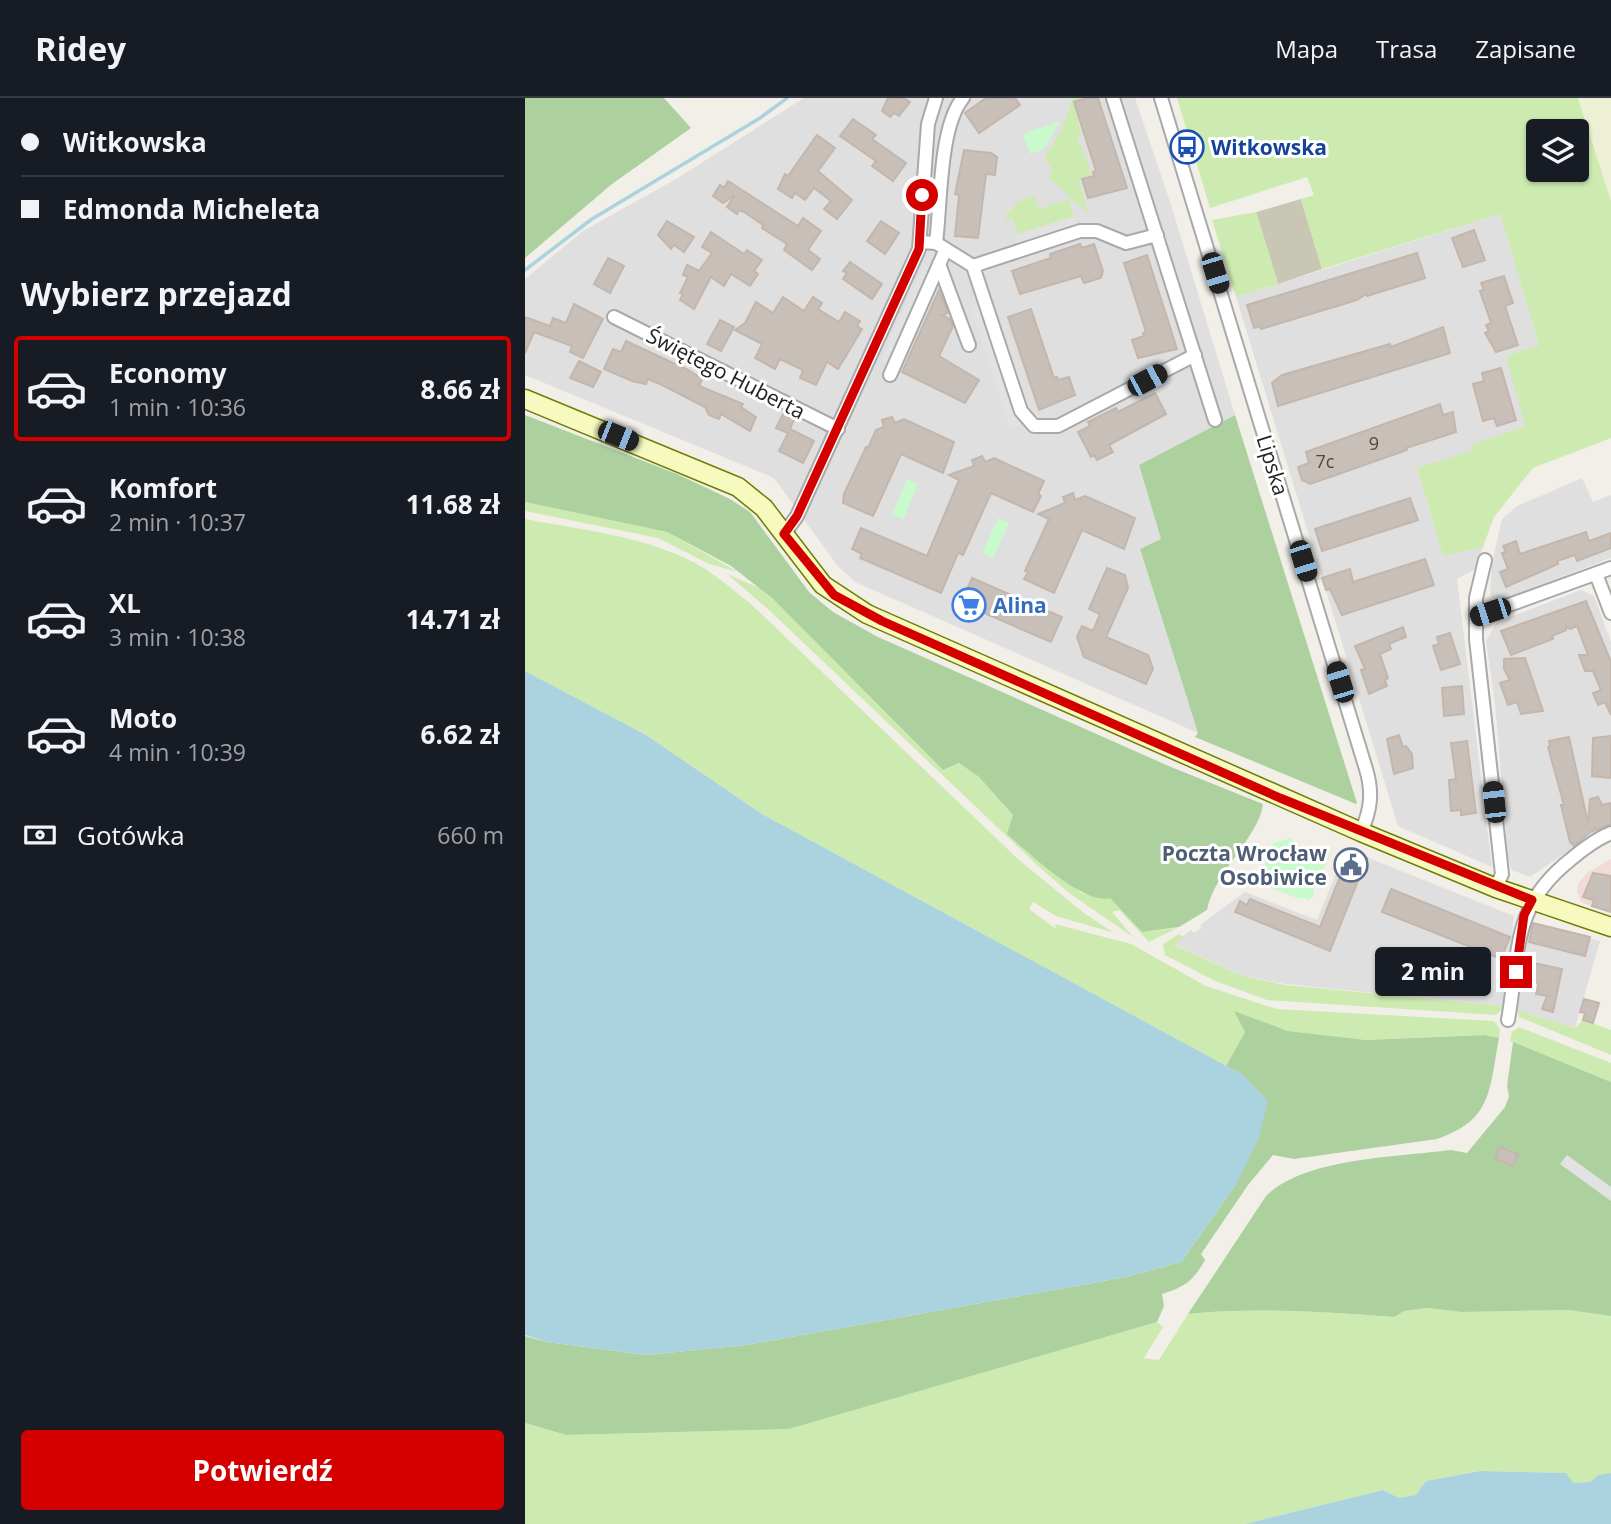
<!DOCTYPE html>
<html lang="pl">
<head>
<meta charset="utf-8">
<style>
  :root { --surface:#171b24; --page:#242831; --text:#f1f3f6; --muted:#9ea1a6; --line:#363941; --accent:#d40000 }
  body { margin:0; font-family:"Open Sans",sans-serif; background:var(--page); color:var(--text); height:100vh; display:flex; flex-direction:column; font-size:26px; white-space:nowrap }
  * { box-sizing:border-box; margin:0 }
  p { font-size:23px; color:var(--muted) }
  .icon { flex:none; width:38px; height:38px; fill:none; stroke:currentColor; stroke-width:2; stroke-linecap:round; stroke-linejoin:round }
  .map { position:relative; flex:1; overflow:hidden }
  .sheet { display:flex; flex-direction:column; background:var(--surface); width:525px }
  .sheet>* { flex:none }
  .top-card { display:grid; align-content:center; height:154px; padding:0 21px; background:var(--surface) }
  .controls { position:absolute; left:1001px; top:21px; display:grid; gap:14px }
  .controls a { display:grid; place-items:center; width:63px; height:63px; border-radius:7px; background:var(--surface); box-shadow:0 2px 5px #0004; font-size:35px }
  .end { position:absolute; width:32px; height:32px; margin:-16px; border:9px solid #d40000; background:#fff; box-shadow:0 0 0 4px #fff }
  .from { border-radius:50% }
  .bubble { position:absolute; height:49px; border-radius:7px; background:var(--surface); box-shadow:0 2px 5px #0004; font-size:23px; font-weight:700; line-height:49px; text-align:center }
  .car { position:absolute; width:21px; height:42px; margin:-21px -10px; border-radius:9px; box-shadow:0 0 5px 2px #0007; background:linear-gradient(#222 24%,#8ab4d8 0 40%,#222 0 76%,#8ab4d8 0 86%,#222 0) }
  .top-card b { display:flex; align-items:center; gap:24px; height:66px; font-size:26px }
  .top-card b+b { border-top:2px solid var(--line) }
  .top-card i { width:18px; height:18px; background:var(--text) }
  ul { padding:0; list-style:none }
  li { display:flex; align-items:center; gap:21px; height:105px; margin:0 14px 10px; padding:0 7px; border:4px solid transparent; border-radius:7px }
  li div { flex:1 }
  li b { display:block; font-size:26px }
  li em { font-style:normal; font-weight:700 }
  li.on { border-color:var(--accent) }
  li>.icon { width:63px; height:63px; stroke-width:1.5 }
  h2 { padding:0 21px; font-size:32px; line-height:84px }
  .pay { display:flex; align-items:center; gap:18px; height:77px; padding:0 21px; font-size:26px }
  .pay p { margin-inline-start:auto }
  .primary-button { display:flex; gap:14px; margin-top:auto; padding:14px 21px }
  .primary-button a { flex:1; height:80px; border-radius:7px; background:var(--accent); color:#fff; font-size:28px; font-weight:700; line-height:80px; text-align:center }
  header { display:flex; align-items:center; gap:42px; box-sizing:border-box; height:98px; padding:0 35px; background:var(--surface); border-bottom:2px solid var(--line) }
  header strong { font-size:33px }
  nav { display:flex; gap:38px; margin-inline-start:auto; font-size:24px }
  main { display:flex; flex:1; min-height:0 }
  .map>svg:first-child { display:block }
</style>
</head>
<body>
<header>
<strong>Ridey</strong>
<nav><a>Mapa</a><a>Trasa</a><a>Zapisane</a></nav>
</header>
<main>
<section class="sheet">
<div class="top-card">
<b><i class="from"></i>Witkowska</b>
<b><i></i>Edmonda Micheleta</b>
</div>
<h2>Wybierz przejazd</h2>
<ul>
<li class="on"><svg class="icon" aria-label="car" viewBox="0 0 24 24"><path d="M5 17H2v-5l4-1 3-4h7l3 4 3 1v5h-3M9 17h6M6 11h13"/><circle cx="7" cy="17" r="2"/><circle cx="17" cy="17" r="2"/></svg><div><b>Economy</b><p>1 min · 10:36</p></div><em>8.66 zł</em></li>
<li><svg class="icon" aria-label="car" viewBox="0 0 24 24"><path d="M5 17H2v-5l4-1 3-4h7l3 4 3 1v5h-3M9 17h6M6 11h13"/><circle cx="7" cy="17" r="2"/><circle cx="17" cy="17" r="2"/></svg><div><b>Komfort</b><p>2 min · 10:37</p></div><em>11.68 zł</em></li>
<li><svg class="icon" aria-label="car" viewBox="0 0 24 24"><path d="M5 17H2v-5l4-1 3-4h7l3 4 3 1v5h-3M9 17h6M6 11h13"/><circle cx="7" cy="17" r="2"/><circle cx="17" cy="17" r="2"/></svg><div><b>XL</b><p>3 min · 10:38</p></div><em>14.71 zł</em></li>
<li><svg class="icon" aria-label="car" viewBox="0 0 24 24"><path d="M5 17H2v-5l4-1 3-4h7l3 4 3 1v5h-3M9 17h6M6 11h13"/><circle cx="7" cy="17" r="2"/><circle cx="17" cy="17" r="2"/></svg><div><b>Moto</b><p>4 min · 10:39</p></div><em>6.62 zł</em></li>
</ul>
<div class="pay"><svg class="icon" aria-label="cash" viewBox="0 0 24 24"><path d="M3 7h18v10H3z"/><circle cx="12" cy="12" r="2"/></svg>Gotówka<p>660 m</p></div>
<div class="primary-button"><a>Potwierdź</a></div>
</section>
<div class="map">
<svg width="1086" height="1426" viewBox="0 0 1086 1426">
  <rect width="100%" height="100%" fill="#f2efe9"/>
  <g fill="#e0dfdf">
    <polygon points="279,0 610,0 647,110 710,317 614,367 636,441 615,452 673,635 330,484 312,467 249,380 0,277 0,181 58,133 151,81"/>
    <polygon points="975,116 1014,247 981,258 1001,328 947,347 947,353 892,371 918,457 958,449 949,472 932,481 967,769 873,728 711,199"/>
    <polygon points="1057,380 1068,404 1086,397 1086,460 973,503 965,498 967,465 977,421 992,408"/>
    <polygon points="1056,492 1069,498 1086,544 1086,730 1066,738 1005,779 987,772 983,761 970,606 961,543 972,524"/>
    <polygon points="821,751 989,818 980,908 760,886 718,878 648,846 666,832 669,835 677,830 675,827 720,794 792,822"/>
    <polygon points="1005,825 1075,843 1050,930 992,912"/>
  </g>
  <polygon fill="#f2dad9" points="1086,761 1086,815 1056,804 1052,794 1053,786 1062,775"/>
  <polygon fill="#c7c7b4" points="776,101 797,171 753,186 731,114"/>
  <polygon fill="#eef0d5" points="1053,0 1086,0 1086,103 1060,21"/>
  <g fill="#cdebb0" fill-rule="evenodd">
    <polygon points="548,0 557,0 549,3 556,36 552,38 567,77 554,81 563,116 524,79 527,71 520,59 537,31"/>
    <path d="M652,0h401l33,103v237l-78,30 -39,49 -11,30 -40,9 -26,-88 55,-17 -1,-6 54,-19 -19,-70 33,-11 -39,-131 -178,55 -21,-70 13,-4 -7,-18 -97,31zM1013,33h39v39h-39z"/>
    <polygon points="509,98 514,111 544,101 549,118 492,136 488,121 478,123 492,104"/>
    <polygon points="731,114 753,186 711,199 687,122"/>
    <polygon points="0,404 142,434 213,474 184,466 133,440 0,413"/>
    <path d="M0,421c58,11 120,17 172,45 19,11 36,26 53,39l269,257 65,53 30,20 -58,-17 -23,-14 -4,7 27,20 -1,-5 76,20 75,42 71,23 217,12 6,8 -1,9 -14,-3 -119,5 -78,-9 -53,-19 10,20 -19,34 -464,-252 -116,-79 -121,-64z"/>
    <polygon points="202,476 234,490 247,500 418,672 434,665 454,679 488,717 485,728 556,795 585,799 617,834 652,830 624,844 594,812 587,814 608,839 544,795 512,767 244,512"/>
    <polygon points="654,836 658,839 649,847 718,878 760,887 980,908 971,917 742,902 690,883 640,857 638,846"/>
    <polygon points="992,912 1050,930 1058,922 1086,932 1086,957 994,919"/>
    <polygon points="994,929 1086,965 1086,984 985,943 987,934"/>
    <path d="M902,1210l35,4 106,-2 43,6v157l-13,2 -8,7 -18,1 -7,-10 -86,-2 -53,10 -9,14 -18,3 -16,-8 -138,34h-720v-101l41,12 223,-6 368,-107 6,5 -19,31 15,2 29,-46c68,-7 137,-2 205,3l11,-6z"/>
  </g>
  <g fill="#add19e">
    <polygon points="0,0 139,0 166,30 87,86 0,160"/>
    <path d="M0,317l152,59 53,25 20,13 59,80 24,20 45,25 293,130 92,37c-4,33 -48,67 -56,106l-28,17 -37,5 -32,-34c-27,7 -82,-46 -103,-64l6,-19 -34,-38 -20,-14 -16,7 -171,-172 -41,-32 -64,-34 -142,-30z"/>
    <polygon points="710,317 832,705 831,706 670,639 673,635 615,451 636,441 614,367"/>
    <path d="M709,913l54,20 78,9 119,-5 14,3c-10,52 -6,82 -62,101l-143,20 -21,-4 -25,30 -47,69 4,6c-12,21 -20,27 -43,34l2,12 -7,16 -368,107 -223,6 -41,-12v-87l22,6 99,13 100,-10 380,-68 55,-15 56,-79 6,-108 -17,-9 19,-34z"/>
    <path d="M988,944l98,40v234l-43,-6 -106,2 -35,-4 -23,3 -10,6c-69,-5 -138,-10 -206,-3l78,-118c38,-38 131,-39 185,-46l16,3 38,-46 4,-11 -2,-10z"/>
  </g>
  <g fill="#c8facc">
    <polygon points="535,23 519,51 505,56 498,36"/>
    <polygon points="382,381 393,386 378,422 367,416"/>
    <polygon points="473,420 484,425 468,460 457,455"/>
    <polygon points="766,740 772,748 787,749 805,756 788,794 789,798 782,803 781,800 772,800 733,785 748,745"/>
  </g>
  <g fill="#e2e2e2">
    <polygon points="550,118 553,129 493,148 490,138"/>
    <polygon points="399,166 408,170 364,266 356,262"/>
    <polygon points="455,205 497,326 485,330 446,208"/>
    <polygon points="1042,1057 1086,1089 1086,1103 1035,1066"/>
  </g>
  <g fill="#aad3df">
    <polygon points="0,573 121,637 237,716 718,977 743,1003 734,1039 712,1085 656,1164 601,1179 221,1247 121,1257 22,1244 0,1237"/>
    <polygon points="955,1373 1041,1375 1048,1385 1065,1384 1073,1377 1086,1375 1086,1426 720,1426 858,1392 874,1400 891,1397 901,1383"/>
  </g>
  <g fill="none" stroke-linecap="round" stroke-linejoin="round">
    <polyline stroke="#aad3df" stroke-width="3.5" points="0,172 67,121 235,20 262,0"/>
  </g>
  <g fill="#c7bfb8" stroke="#c4b6ab" stroke-width="2">
    <polygon points="363,0 379,0 385,4 374,18 369,15 365,19 357,13"/>
    <polygon points="461,0 490,0 495,7 454,35 440,15"/>
    <polygon points="561,0 573,0 602,90 563,100 557,81 569,78 568,74 571,73 549,4"/>
    <polygon points="328,21 351,37 347,41 381,65 368,83 347,68 351,63 315,38"/>
    <polygon points="292,37 310,50 293,73 327,102 312,121 299,111 306,103 289,90 280,102 270,95 267,100 253,91 260,76 263,78"/>
    <polygon points="439,52 466,55 472,59 470,77 461,76 453,140 430,138 434,97 430,96"/>
    <polygon points="203,83 273,128 278,120 296,133 283,152 295,161 287,172 259,152 262,146 237,130 238,127 219,114 214,112 212,116 202,109 210,97 198,105 188,98 195,87 199,90"/>
    <polygon points="142,123 169,139 159,154 149,147 146,151 133,137"/>
    <polygon points="356,123 374,135 360,156 342,143"/>
    <polygon points="949,132 960,162 938,169 927,140"/>
    <polygon points="186,134 219,156 222,152 237,162 229,173 233,176 225,188 206,176 199,188 186,179 169,211 155,202 158,196 155,195 163,179 158,177 162,167 174,173 187,155 177,149"/>
    <polygon points="555,146 557,150 569,146 578,173 576,180 559,185 556,178 495,196 487,173 526,160 525,156"/>
    <polygon points="892,155 900,180 842,198 841,196 832,202 736,231 735,228 729,230 722,207"/>
    <polygon points="622,157 652,251 613,260 607,242 619,238 618,235 621,234 599,165"/>
    <polygon points="83,160 99,168 85,195 69,186"/>
    <polygon points="325,164 357,186 347,201 318,181 322,175 318,173"/>
    <polygon points="979,178 988,205 980,208 993,247 971,254 960,235 964,233 961,227 966,225 955,193 959,192 956,185"/>
    <polygon points="414,192 423,215 417,217 425,221 428,228 414,258 454,282 440,305 377,274"/>
    <polygon points="258,199 279,213 288,199 297,205 293,211 314,224 320,214 335,223 332,228 337,231 313,271 302,264 291,287 275,280 278,272 255,261 250,271 230,260 237,246 210,232 220,225 231,204 248,215"/>
    <polygon points="49,206 78,221 58,260 45,254 47,248 9,234 0,255 0,219 25,228 28,220 41,225"/>
    <polygon points="506,211 529,280 532,279 533,282 544,279 550,297 514,312 483,219"/>
    <polygon points="195,222 209,229 196,253 182,246"/>
    <polygon points="918,229 925,255 753,308 747,285 757,277 865,246 866,249"/>
    <polygon points="101,243 163,272 177,281 174,288 218,306 216,309 231,319 225,333 196,316 194,321 184,317 180,309 137,287 123,281 121,286 107,283 79,271 88,251 96,254"/>
    <polygon points="54,263 76,274 68,289 45,280"/>
    <polygon points="976,270 991,322 972,328 969,320 958,323 948,286 959,283 957,275"/>
    <polygon points="630,295 641,316 584,347 588,354 572,362 569,357 566,359 553,334 565,328 563,324 591,310 593,314"/>
    <polygon points="915,306 918,317 928,314 931,334 881,350 882,352 808,378 785,386 777,382 773,369 784,365 781,354"/>
    <polygon points="258,316 269,321 265,331 289,343 278,365 254,353 263,335 251,330"/>
    <polygon points="367,319 370,325 379,321 429,344 418,375 376,356 348,418 318,405 319,396 341,349 343,350 351,332 359,329 357,322"/>
    <polygon points="457,358 460,364 469,360 519,383 513,396 516,398 508,414 466,395 438,457 433,455 416,495 335,460 337,456 327,451 336,430 402,458 434,382 424,377 449,368 447,362"/>
    <polygon points="548,395 550,402 560,398 610,420 599,451 557,432 529,495 499,481 503,474 500,473 524,421 513,416 540,405 538,399"/>
    <polygon points="885,400 893,422 797,453 790,431"/>
    <polygon points="1061,434 1064,443 1086,435 1086,450 1052,463 1050,457 1032,463 1033,466 981,489 975,474 983,471 977,455 981,454 978,448 991,443 995,456"/>
    <polygon points="900,461 909,487 817,517 805,491 801,492 797,480 825,471 828,484"/>
    <polygon points="582,470 600,477 603,490 581,539 623,557 628,571 621,586 559,559 552,539 557,528 568,533 575,516 564,511"/>
    <polygon points="447,480 537,519 526,544 436,505"/>
    <polygon points="1061,503 1086,564 1086,617 1080,604 1073,607 1068,595 1076,592 1068,573 1060,573 1054,557 1063,557 1052,528 1045,531 1041,528 1041,532 1027,538 1028,541 986,557 976,533"/>
    <polygon points="878,529 881,539 864,546 866,551 855,556 863,580 860,582 862,588 844,596 836,572 840,571 830,548"/>
    <polygon points="925,535 935,566 916,572 908,548 914,546 912,539"/>
    <polygon points="1000,560 1018,613 996,616 992,604 983,607 975,585 985,582 979,571 979,561"/>
    <polygon points="937,588 939,616 919,618 917,590"/>
    <polygon points="874,637 878,649 881,648 887,656 888,670 869,676 862,641"/>
    <polygon points="1086,638 1086,680 1067,678 1068,640"/>
    <polygon points="1044,639 1063,725 1065,701 1073,699 1077,707 1086,705 1086,726 1065,734 1049,748 1045,744 1036,707 1039,707 1023,649 1025,648 1024,643"/>
    <polygon points="942,643 951,715 936,717 936,712 926,713 924,682 931,681 926,645"/>
    <polygon points="825,753 842,760 805,853 710,814 715,803 722,807 725,801 795,829"/>
    <polygon points="1068,775 1086,778 1086,814 1067,808 1069,802 1058,799"/>
    <polygon points="866,791 985,839 976,861 857,814"/>
    <polygon points="1008,825 1065,839 1060,858 1004,844"/>
    <polygon points="1004,864 1037,871 1028,914 1017,911 1022,898 1011,896 1014,885 998,881"/>
    <polygon points="1059,901 1074,905 1068,925 1058,922 1060,915 1055,914"/>
    <polygon points="974,1049 993,1056 988,1068 970,1061"/>
  </g>
  <g fill="none" stroke-linecap="round" stroke-linejoin="round">
    <defs>
      <g id="street">
        <polyline points="588,0 690,322"/>
        <path d="M636,0l205,671c7,23 5,41 -5,63"/>
        <polyline points="395,144 411,145 448,168 496,313 509,328 533,328 670,257"/>
        <path d="M411,145c5,-39 3,-116 27,-145"/>
        <polyline points="414,166 444,247"/>
        <polyline points="448,168 555,133 572,133 601,145 632,137"/>
        <polyline points="89,219 313,331"/>
        <polyline points="365,277 420,153"/>
        <polyline points="259,436 272,418 394,151 403,26 411,0"/>
        <polyline points="960,462 951,500 951,541 977,776 971,790"/>
        <polyline points="1071,476 1086,515"/>
        <polyline points="951,519 1086,470"/>
        <path d="M983,922c12,-69 3,-113 62,-160 13,-11 26,-21 41,-27"/>
      </g>
      <polyline id="secondary" points="0,301 213,389 239,410 298,487 342,516 836,734 971,790 1086,829"/>
    </defs>
    <use href="#street" stroke="#a9a9a9" stroke-width="16"/>
    <use href="#secondary" stroke="#707d05" stroke-width="21"/>
    <use href="#street" stroke="#fff" stroke-width="12"/>
    <use href="#secondary" stroke="#f7fabf" stroke-width="18"/>
  </g>
  <g fill="none" stroke-linecap="round" stroke-linejoin="round">
    <polyline stroke="#d40000" stroke-width="9" points="397,97 394,151 272,418 259,436 309,497 357,523 755,700 1007,802 999,817 991,874"/>
  </g>
  <defs>
    <symbol id="bus-ring" viewBox="-11 -11 22 22"><circle r="9.5" fill="#fff" stroke="#1a4fb4" stroke-width="1.5"/><path d="M-5-6H5V4H4V6H2V4H-2V6H-4V4H-5ZM-3.5-4V0h7V-4ZM-3.5 1.2v1.5H-2V1.2ZM2 1.2v1.5H3.5V1.2Z" fill="#1a4fb4"/></symbol>
    <symbol id="supermarket-ring" viewBox="-11 -11 22 22"><circle r="9.5" fill="#fff" stroke="#3f7fe0" stroke-width="1.5"/><path d="M-6-5.5h2.5l.6 2H6L4.5 2H-2.5L-4.4-4H-6ZM-1.5 3.2a1.3 1.3 0 1 0 .1 0ZM3 3.2a1.3 1.3 0 1 0 .1 0Z" fill="#3f7fe0"/></symbol>
    <symbol id="civic-ring" viewBox="-11 -11 22 22"><circle r="9.5" fill="#fff" stroke="#5c6f8a" stroke-width="1.5"/><path d="M-.6-6.5H3V-4.5H.6V-3L4-1V1h2V6H-6V1h2V-1L-.6-3ZM-1.2 2.5V6h2.4V2.5Z" fill="#5c6f8a"/></symbol>
  </defs>
  <g fill-rule="evenodd">
    <use href="#bus-ring" x="643" y="30" width="38" height="38"/>
    <use href="#supermarket-ring" x="425" y="488" width="38" height="38"/>
    <use href="#civic-ring" x="807" y="748" width="38" height="38"/>
  </g>
  <g text-anchor="middle" dominant-baseline="central" stroke-width="6" stroke-linejoin="round" paint-order="stroke">
    <g font-size="18" fill="#4b4948">
      <text x="849" y="345">9</text>
      <text x="800" y="363">7c</text>
    </g>
    <g font-size="21" font-weight="bold" fill="#164399" stroke="#fff" text-anchor="start">
      <text x="686" y="49">Witkowska</text>
    </g>
    <g font-size="21" fill="#222" stroke="#fff">
      <text transform="translate(201 275) rotate(27)">Świętego Huberta</text>
      <text transform="translate(748 367) rotate(73)">Lipska</text>
    </g>
    <g font-size="21" font-weight="bold" fill="#366cbe" stroke="#fff" text-anchor="start">
      <text x="468" y="507">Alina</text>
    </g>
    <g font-size="21" font-weight="bold" fill="#4e5e75" stroke="#fff" text-anchor="end">
      <text x="802" y="755">Poczta Wrocław<tspan x="802" dy="24">Osobiwice</tspan></text>
    </g>
  </g>
</svg>
<div class="controls">
<a><svg class="icon" aria-label="layers" viewBox="0 0 24 24"><path d="M12 4l9 5-9 5-9-5zM3 14l9 5 9-5"/></svg></a>
</div>
<i class="end from" style="left:397px;top:97px"></i>
<i class="end" style="left:991px;top:874px"></i>
<div class="bubble" style="left:850px;top:849px;width:116px">2 min</div>
<i class="car" style="left:690px;top:175px;rotate:163deg"></i>
<i class="car" style="left:622px;top:282px;rotate:62deg"></i>
<i class="car" style="left:93px;top:338px;rotate:112deg"></i>
<i class="car" style="left:778px;top:463px;rotate:163deg"></i>
<i class="car" style="left:965px;top:514px;rotate:252deg"></i>
<i class="car" style="left:815px;top:584px;rotate:343deg"></i>
<i class="car" style="left:969px;top:704px;rotate:354deg"></i>
</div>
</main>
</body>
</html>
